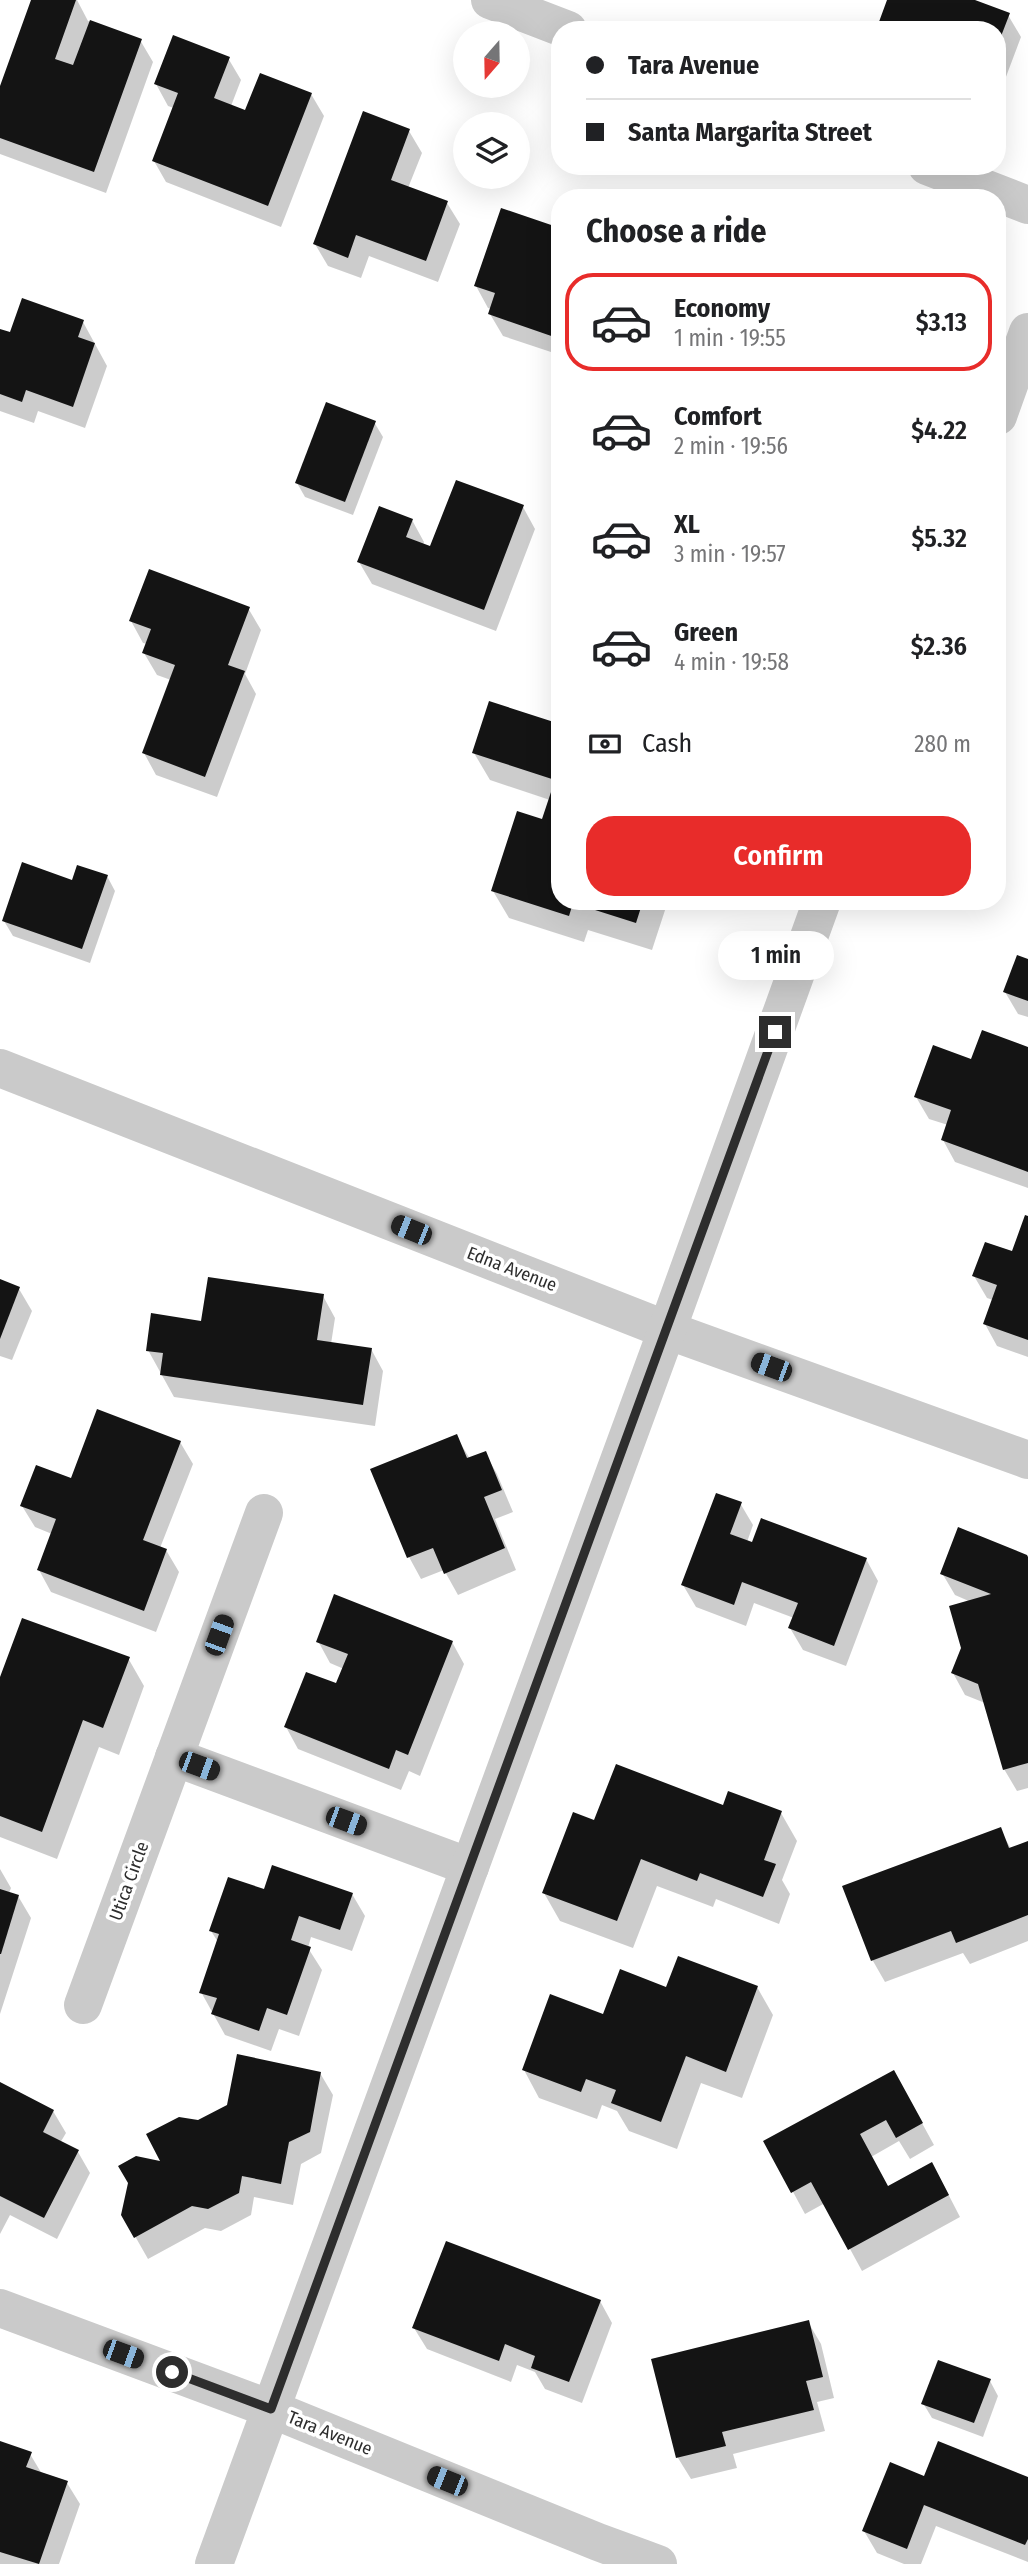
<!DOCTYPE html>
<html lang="en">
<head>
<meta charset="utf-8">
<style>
  :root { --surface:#fff; --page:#f2f2f2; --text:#202124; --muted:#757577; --line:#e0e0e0; --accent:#e82c2a }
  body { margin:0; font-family:"Fira Sans Condensed",sans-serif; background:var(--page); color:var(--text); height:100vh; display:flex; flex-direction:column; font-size:26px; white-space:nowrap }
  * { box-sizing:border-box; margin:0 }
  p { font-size:23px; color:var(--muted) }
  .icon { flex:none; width:38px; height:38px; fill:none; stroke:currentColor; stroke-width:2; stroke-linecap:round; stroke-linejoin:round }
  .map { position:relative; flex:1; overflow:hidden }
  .side { position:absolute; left:551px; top:189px; width:455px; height:721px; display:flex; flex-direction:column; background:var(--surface); border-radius:28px; box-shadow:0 7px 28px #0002 }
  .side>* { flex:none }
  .guide { position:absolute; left:551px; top:21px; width:455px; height:154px; border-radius:28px; box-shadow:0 7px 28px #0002; display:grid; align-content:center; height:154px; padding:0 35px; background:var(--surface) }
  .needle { width:46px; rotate:200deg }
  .tools { position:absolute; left:453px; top:21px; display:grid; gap:14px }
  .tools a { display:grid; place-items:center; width:77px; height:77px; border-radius:50%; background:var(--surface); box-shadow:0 7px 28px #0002; font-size:35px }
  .end { position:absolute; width:32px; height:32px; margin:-16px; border:9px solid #2d2d2d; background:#fff; box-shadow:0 0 0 4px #fff }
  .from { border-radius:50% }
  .bubble { position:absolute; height:49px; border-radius:24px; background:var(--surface); box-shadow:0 7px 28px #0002; font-size:23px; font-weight:600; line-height:49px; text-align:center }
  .car { position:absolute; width:21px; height:42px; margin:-21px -10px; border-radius:9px; box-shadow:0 0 5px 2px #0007; background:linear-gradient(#222 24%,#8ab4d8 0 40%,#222 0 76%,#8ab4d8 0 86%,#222 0) }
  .guide b { display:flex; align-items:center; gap:24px; height:66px; font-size:26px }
  .guide b+b { border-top:2px solid var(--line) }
  .guide i { width:18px; height:18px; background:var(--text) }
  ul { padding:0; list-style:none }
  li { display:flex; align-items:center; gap:21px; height:98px; margin:0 14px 10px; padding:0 21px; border:4px solid transparent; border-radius:28px }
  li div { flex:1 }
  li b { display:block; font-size:26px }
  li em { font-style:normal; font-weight:600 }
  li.current { border-color:var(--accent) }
  li>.icon { width:63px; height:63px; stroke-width:1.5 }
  h2 { padding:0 35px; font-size:32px; line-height:84px }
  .pay { display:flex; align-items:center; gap:18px; height:77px; padding:0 35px; font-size:26px }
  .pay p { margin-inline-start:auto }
  .button { display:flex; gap:14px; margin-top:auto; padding:14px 35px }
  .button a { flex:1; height:80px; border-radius:28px; background:var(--accent); color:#fff; font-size:28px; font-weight:600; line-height:80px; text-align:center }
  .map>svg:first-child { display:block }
</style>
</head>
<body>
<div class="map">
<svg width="1028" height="2564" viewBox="0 0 1028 2564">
  <rect width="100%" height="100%" fill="#fff"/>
  <g fill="#0003">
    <polygon points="33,0 77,0 88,21 140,40 153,62 106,193 0,154 0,91"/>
    <polygon points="889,0 970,0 1008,15 1021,37 998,98 998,30"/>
    <polygon points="228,58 241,80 231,106 246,112 311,94 324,116 281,227 166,182 154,161 174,108 168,106 156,84"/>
    <polygon points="409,131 422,153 408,188 447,203 460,224 438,282 369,256 361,278 328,266 315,244"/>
    <polygon points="560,230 560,355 503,336 490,314 492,309 488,308 476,286"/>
    <polygon points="83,322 107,366 85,428 38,411 34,423 0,411 0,331 11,335"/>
    <polygon points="374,422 383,437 353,515 305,497 297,483"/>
    <polygon points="523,507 535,529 496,631 372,584 359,562 412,520 424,542 423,545 431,548"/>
    <polygon points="248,608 261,630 245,674 256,694 217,797 156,775 144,753 171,680 157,675 144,653 148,644 143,643 131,621"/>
    <polygon points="560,725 560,901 668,901 652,950 588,930 584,942 509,918 493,891 543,821 550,800 490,780 474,753"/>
    <polygon points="107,876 115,891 90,963 13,936 4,921 73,882"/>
    <polygon points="1028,961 1028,1017 1018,1014 1005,992"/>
    <polygon points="1028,1049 1028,1188 955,1162 943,1140 948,1125 929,1119 916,1097 972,1061"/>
    <polygon points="1028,1218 1028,1357 997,1346 985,1324 993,1300 987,1298 974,1276 1013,1254"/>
    <polygon points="0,1281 19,1289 32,1311 12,1360 0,1356"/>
    <polygon points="323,1296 335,1318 331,1344 371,1349 383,1371 375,1426 174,1397 148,1350 203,1323"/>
    <polygon points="456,1436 470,1459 485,1453 497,1474 513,1512 495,1519 516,1570 458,1595 444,1570 421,1579 409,1557"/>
    <polygon points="180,1442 193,1464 160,1548 166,1550 179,1572 156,1632 51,1592 39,1570 52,1534 35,1527 22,1506 72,1480"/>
    <polygon points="740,1503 753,1525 747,1542 866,1559 878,1581 846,1666 803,1650 790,1628 794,1618 754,1603 746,1626 696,1607 683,1585"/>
    <polygon points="1028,1559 1028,1788 1017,1791 1004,1769 985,1703 965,1695 953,1673 963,1648 971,1602 955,1595 942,1573"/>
    <polygon points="318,1641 452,1642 464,1664 420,1776 409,1771 401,1790 298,1749 286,1727 337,1686 344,1669 330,1663"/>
    <polygon points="128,1658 144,1686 119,1755 99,1747 57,1859 0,1837 0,1682"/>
    <polygon points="724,1807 781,1813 797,1841 782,1880 790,1894 779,1924 716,1899 713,1907 657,1886 633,1948 560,1921 544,1893 595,1822"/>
    <polygon points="1000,1829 1011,1849 1028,1842 1028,1941 970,1964 963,1953 885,1982 873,1961 845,1887"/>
    <polygon points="0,1869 11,1888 9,1893 18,1896 31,1918 0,2014"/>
    <polygon points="265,1891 352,1894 365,1916 352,1951 311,1937 308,1948 322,1970 299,2036 279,2029 271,2051 225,2035 201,1992 218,1942 211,1931"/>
    <polygon points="757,1987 773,2015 742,2098 701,2083 677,2149 629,2131 617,2111 602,2105 597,2119 539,2098 524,2070 668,1989"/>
    <polygon points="320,2073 333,2095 321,2153 301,2164 293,2205 254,2197 251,2215 221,2231 205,2228 148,2259 123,2215 198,2122"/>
    <polygon points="0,2084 53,2111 66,2133 60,2143 78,2152 90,2173 57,2239 10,2215 0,2234"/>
    <polygon points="906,2094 934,2145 910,2159 899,2141 871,2157 888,2188 944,2186 960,2217 862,2271 825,2203 805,2214 766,2142"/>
    <polygon points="600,2301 612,2323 582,2403 545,2389 535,2372 517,2365 511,2382 427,2349 414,2328"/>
    <polygon points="808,2322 821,2344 834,2398 817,2402 825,2431 733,2454 737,2468 691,2479 678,2458 653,2360"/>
    <polygon points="990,2381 998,2396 983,2437 932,2418 923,2403"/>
    <polygon points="0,2443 30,2454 42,2474 67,2483 80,2504 59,2564 0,2564"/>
    <polygon points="925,2478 1028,2479 1028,2562 936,2526 921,2564 904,2564 877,2553 864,2531"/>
  </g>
  <g fill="#141414">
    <polygon points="31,0 76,0 55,59 73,65 90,20 142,39 94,172 0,138 0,86"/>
    <polygon points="887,0 975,0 1010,13 998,44 998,30 876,30"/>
    <polygon points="173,35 230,57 214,98 245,110 260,73 312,93 268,206 152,161 178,93 154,84"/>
    <polygon points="363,111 410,129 391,180 448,201 426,261 356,235 348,258 313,244"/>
    <polygon points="501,208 560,228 560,339 488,314 495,293 474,286"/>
    <polygon points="22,298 84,320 78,337 95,343 73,407 26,390 22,402 0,394 0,329 10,332"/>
    <polygon points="326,402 376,421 345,502 295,483"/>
    <polygon points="456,480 524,505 484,610 357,562 379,506 413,519 406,537 430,546"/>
    <polygon points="149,569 250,607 228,665 245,671 205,777 142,753 175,665 142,653 151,629 129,621"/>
    <polygon points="489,701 560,724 560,901 643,901 636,923 573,903 569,916 491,891 517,811 542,819 555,780 472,753"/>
    <polygon points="22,862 72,880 77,865 108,875 82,949 2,921"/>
    <polygon points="1017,955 1028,959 1028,1001 1003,992"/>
    <polygon points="982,1030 1028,1047 1028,1172 941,1140 951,1110 914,1097 933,1045 971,1059"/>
    <polygon points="1025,1215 1028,1216 1028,1340 983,1324 997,1285 972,1276 985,1242 1012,1251"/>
    <polygon points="208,1277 324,1294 317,1340 372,1348 363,1405 160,1375 163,1353 146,1351 151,1313 201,1321"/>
    <polygon points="0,1279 20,1287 0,1339"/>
    <polygon points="97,1409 181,1441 143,1540 167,1549 144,1611 37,1570 56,1519 20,1506 36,1465 71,1478"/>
    <polygon points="457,1434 467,1458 486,1451 502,1490 484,1497 505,1548 444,1574 433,1548 407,1558 370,1469"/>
    <polygon points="716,1493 742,1502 730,1534 752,1542 761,1518 867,1558 834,1646 788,1628 798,1603 742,1582 734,1605 681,1585"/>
    <polygon points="958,1527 1027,1555 1028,1557 1028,1763 1003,1770 978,1684 951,1673 961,1648 949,1606 991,1594 940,1574"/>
    <polygon points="334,1594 453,1641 408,1755 396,1750 389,1769 284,1727 306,1672 336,1683 348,1654 316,1642"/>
    <polygon points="22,1618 130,1657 103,1728 83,1720 42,1832 0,1816 0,1677"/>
    <polygon points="616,1764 723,1805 728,1791 782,1811 764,1860 776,1864 763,1897 700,1873 697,1881 641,1859 617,1921 542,1893 573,1812 594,1820"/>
    <polygon points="1001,1827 1009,1848 1028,1841 1028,1915 956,1943 951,1931 871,1961 842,1886"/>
    <polygon points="272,1865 353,1893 340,1930 299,1916 291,1940 311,1947 287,2015 267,2008 259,2031 211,2014 217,1998 199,1993 219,1934 209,1931 228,1877 264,1889"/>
    <polygon points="0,1889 19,1895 1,1954 0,1954"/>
    <polygon points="678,1956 758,1986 726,2072 686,2056 661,2122 611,2103 616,2090 586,2079 581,2092 522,2070 550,1994 603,2014 620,1969 666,1987"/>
    <polygon points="237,2054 321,2072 310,2132 289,2142 281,2184 242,2176 239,2193 208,2209 192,2206 134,2238 121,2215 128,2183 118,2166 136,2156 160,2161 146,2134 179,2117 198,2120 227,2105"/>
    <polygon points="894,2070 923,2123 896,2138 886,2120 860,2134 888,2186 932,2162 949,2195 848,2250 811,2182 791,2193 763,2141"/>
    <polygon points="0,2082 54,2110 43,2132 79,2150 44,2218 0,2196"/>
    <polygon points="446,2241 601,2300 569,2382 531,2368 535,2356 505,2344 499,2361 412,2328"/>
    <polygon points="809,2320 823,2377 806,2381 814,2410 722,2432 726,2446 676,2458 651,2359"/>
    <polygon points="938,2360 991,2379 974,2423 921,2404"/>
    <polygon points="0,2441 32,2452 26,2467 68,2481 39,2564 0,2552"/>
    <polygon points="938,2441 1028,2477 1028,2539 1025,2545 924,2505 907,2549 862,2531 890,2462 924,2476"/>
  </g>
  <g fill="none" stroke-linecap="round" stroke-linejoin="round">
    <g stroke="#cacaca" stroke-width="38">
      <polyline points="490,0 568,30"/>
      <polyline points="927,166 1028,205"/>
      <polyline points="998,416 1028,332"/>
      <polyline points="0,1068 667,1330 1028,1460"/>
      <polyline points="174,1757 470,1867"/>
      <polyline points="83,2005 264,1513"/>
      <polyline points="0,2308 271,2409 598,2542 658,2564"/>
      <polyline points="214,2564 667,1330 822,901"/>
    </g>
  </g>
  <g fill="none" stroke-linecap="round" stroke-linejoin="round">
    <polyline stroke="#2d2d2d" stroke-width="9" points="172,2372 271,2409 775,1032"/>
  </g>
  <g text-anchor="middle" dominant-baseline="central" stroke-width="7" stroke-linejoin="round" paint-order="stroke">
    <g font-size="18" fill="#2d2d2d" stroke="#fff">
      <text transform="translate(512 1269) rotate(21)">Edna Avenue</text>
      <text transform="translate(129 1881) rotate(-70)">Utica Circle</text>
      <text transform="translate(330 2433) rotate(22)">Tara Avenue</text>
    </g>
  </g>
</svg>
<div class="tools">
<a><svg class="needle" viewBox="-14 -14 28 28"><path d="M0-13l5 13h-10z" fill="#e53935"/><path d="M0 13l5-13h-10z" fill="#757577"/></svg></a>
<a><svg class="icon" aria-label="layers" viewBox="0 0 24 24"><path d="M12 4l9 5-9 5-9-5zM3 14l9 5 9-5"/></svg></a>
</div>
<i class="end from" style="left:172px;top:2372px"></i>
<i class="end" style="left:775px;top:1032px"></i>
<div class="bubble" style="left:718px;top:931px;width:116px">1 min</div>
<i class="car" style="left:411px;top:1230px;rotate:292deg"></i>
<i class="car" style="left:771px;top:1367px;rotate:290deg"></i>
<i class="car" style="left:219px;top:1635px;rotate:20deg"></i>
<i class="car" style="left:199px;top:1766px;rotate:110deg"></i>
<i class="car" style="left:346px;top:1821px;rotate:110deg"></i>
<i class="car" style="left:123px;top:2354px;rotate:110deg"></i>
<i class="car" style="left:447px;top:2481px;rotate:292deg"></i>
<div class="guide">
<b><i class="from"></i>Tara Avenue</b>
<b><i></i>Santa Margarita Street</b>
</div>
<section class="side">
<h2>Choose a ride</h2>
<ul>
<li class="current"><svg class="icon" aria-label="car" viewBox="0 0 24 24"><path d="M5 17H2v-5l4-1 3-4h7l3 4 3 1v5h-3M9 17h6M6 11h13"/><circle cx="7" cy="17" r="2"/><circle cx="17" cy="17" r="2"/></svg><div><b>Economy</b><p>1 min · 19:55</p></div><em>$3.13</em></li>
<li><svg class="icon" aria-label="car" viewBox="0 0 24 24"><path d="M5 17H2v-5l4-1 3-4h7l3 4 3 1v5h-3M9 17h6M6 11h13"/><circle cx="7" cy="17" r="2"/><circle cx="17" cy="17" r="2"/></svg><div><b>Comfort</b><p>2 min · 19:56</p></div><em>$4.22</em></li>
<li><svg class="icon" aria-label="car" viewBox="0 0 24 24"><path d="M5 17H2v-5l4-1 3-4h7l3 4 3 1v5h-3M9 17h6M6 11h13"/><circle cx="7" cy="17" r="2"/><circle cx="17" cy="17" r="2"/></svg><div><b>XL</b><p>3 min · 19:57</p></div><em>$5.32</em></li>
<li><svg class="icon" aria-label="car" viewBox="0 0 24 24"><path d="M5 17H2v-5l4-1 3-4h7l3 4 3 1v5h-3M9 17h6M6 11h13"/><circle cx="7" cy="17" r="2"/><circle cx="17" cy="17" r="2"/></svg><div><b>Green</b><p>4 min · 19:58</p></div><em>$2.36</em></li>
</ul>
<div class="pay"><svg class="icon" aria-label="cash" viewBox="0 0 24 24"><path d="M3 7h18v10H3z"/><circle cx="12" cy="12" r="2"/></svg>Cash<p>280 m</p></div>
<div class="button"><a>Confirm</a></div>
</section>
</div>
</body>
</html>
